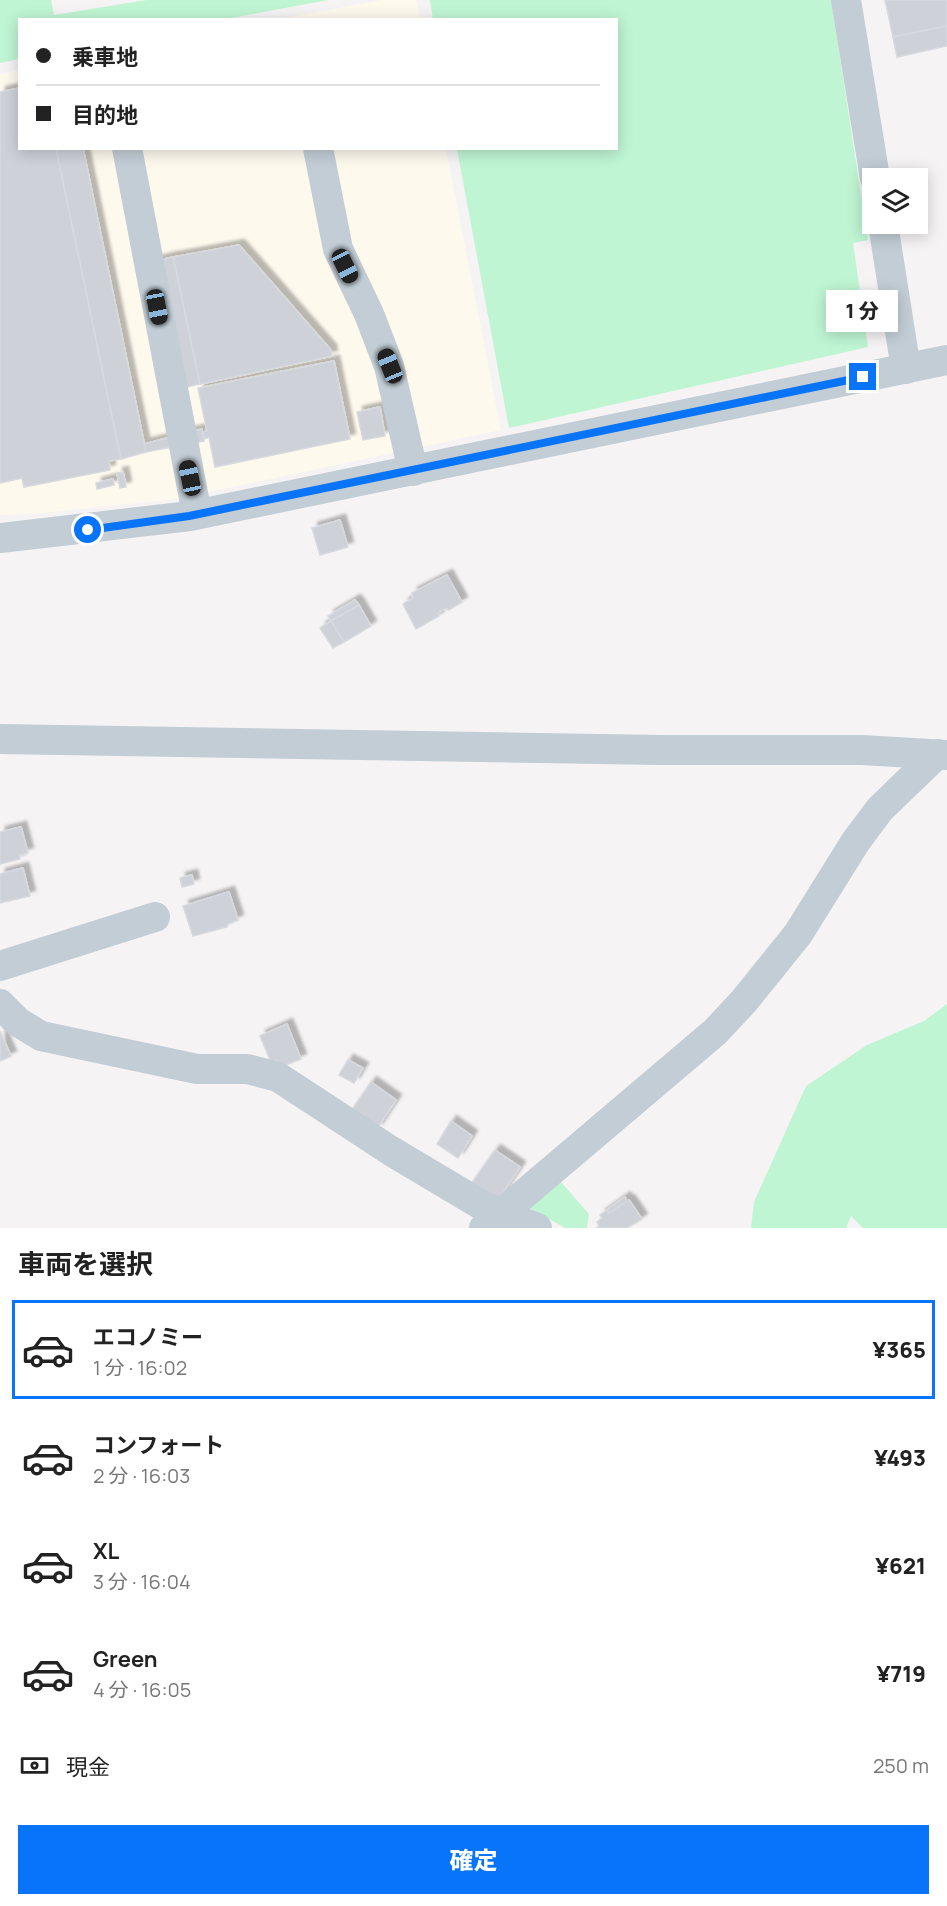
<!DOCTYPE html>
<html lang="ja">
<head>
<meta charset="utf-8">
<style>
  :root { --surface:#fff; --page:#f2f2f2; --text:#222; --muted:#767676; --line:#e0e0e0; --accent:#0874f9 }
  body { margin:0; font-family:Manrope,"Noto Sans JP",sans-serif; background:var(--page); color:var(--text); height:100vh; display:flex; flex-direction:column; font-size:22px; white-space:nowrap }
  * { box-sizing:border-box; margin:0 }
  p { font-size:20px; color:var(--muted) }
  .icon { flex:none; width:33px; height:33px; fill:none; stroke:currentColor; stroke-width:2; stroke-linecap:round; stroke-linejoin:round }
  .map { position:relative; height:1228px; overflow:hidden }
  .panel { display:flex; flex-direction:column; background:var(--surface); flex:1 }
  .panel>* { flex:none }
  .banner { position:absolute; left:18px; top:18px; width:600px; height:132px; border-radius:0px; box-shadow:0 3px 15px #0003; display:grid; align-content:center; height:132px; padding:0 18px; background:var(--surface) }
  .tools { position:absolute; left:862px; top:168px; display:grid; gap:12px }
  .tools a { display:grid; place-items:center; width:66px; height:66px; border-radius:0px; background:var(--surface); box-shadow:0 3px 15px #0003; font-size:30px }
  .end { position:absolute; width:27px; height:27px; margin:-14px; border:8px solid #0874f9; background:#fff; box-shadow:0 0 0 3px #fff }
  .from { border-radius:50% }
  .bubble { position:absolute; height:42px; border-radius:0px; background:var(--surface); box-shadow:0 3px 15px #0003; font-size:20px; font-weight:800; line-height:42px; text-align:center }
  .car { position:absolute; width:18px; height:36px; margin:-18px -9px; border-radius:8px; box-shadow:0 0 4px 2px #0007; background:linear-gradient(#222 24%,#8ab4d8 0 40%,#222 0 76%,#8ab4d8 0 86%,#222 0) }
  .banner b { display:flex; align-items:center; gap:21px; height:57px; font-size:22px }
  .banner b+b { border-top:2px solid var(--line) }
  .banner i { width:15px; height:15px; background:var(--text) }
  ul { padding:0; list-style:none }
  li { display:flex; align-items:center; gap:18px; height:99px; margin:0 12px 9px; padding:0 6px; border:3px solid transparent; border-radius:0px }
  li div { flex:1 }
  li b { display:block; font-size:22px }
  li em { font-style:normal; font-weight:800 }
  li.on { border-color:var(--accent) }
  li>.icon { width:54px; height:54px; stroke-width:1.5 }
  h2 { padding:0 18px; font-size:27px; line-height:72px }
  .pay { display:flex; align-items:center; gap:15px; height:66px; padding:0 18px; font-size:22px }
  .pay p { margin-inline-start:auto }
  .cta { display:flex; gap:12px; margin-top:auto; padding:12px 18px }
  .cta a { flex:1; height:69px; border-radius:0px; background:var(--accent); color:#fff; font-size:24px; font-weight:800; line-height:69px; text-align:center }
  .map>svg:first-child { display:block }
</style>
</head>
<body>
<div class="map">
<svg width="947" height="1228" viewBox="0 0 947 1228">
  <defs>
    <filter id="shadow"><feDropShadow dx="5.5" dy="-5.5" stdDeviation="1.5" flood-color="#0004"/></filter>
  </defs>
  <rect width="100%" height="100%" fill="#f5f3f3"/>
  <g fill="#fef9ed">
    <polygon points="381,0 416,0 420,19 280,19"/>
    <polygon points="19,70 20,148 446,149 501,430 176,499 43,513 0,515 0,74"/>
  </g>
  <g fill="#bff5d3">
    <polygon points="0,0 51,0 54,15 147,0 328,0 226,19 20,20 19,59 0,63"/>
    <polygon points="430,0 831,0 868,240 853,243 868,347 509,428 457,149 616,148 616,20 433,19"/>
    <polygon points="947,1004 947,1228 863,1228 851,1216 846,1228 751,1228 754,1202 806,1086 867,1045 924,1021"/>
    <polygon points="560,1181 589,1214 587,1228 565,1228 525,1205"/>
  </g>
  <g fill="#ced2d8" stroke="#d6d9de" stroke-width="1.5" filter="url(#shadow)">
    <polygon points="885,0 947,0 947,26 893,37"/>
    <polygon points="947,26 947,46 897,57 893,37"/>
    <polygon points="20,88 20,148 56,148 121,459 109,461 110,470 24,487 22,478 0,483 0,92"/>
    <polygon points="56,148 83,148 146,452 121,459"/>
    <polygon points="239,245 331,350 332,356 200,384 173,257"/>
    <polygon points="173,257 200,384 173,390 147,263"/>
    <polygon points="334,361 350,439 215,467 209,437 204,439 203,432 207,431 198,388"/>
    <polygon points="380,407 385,436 363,440 357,412"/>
    <polygon points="202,429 204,441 146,452 144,444"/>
    <polygon points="123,472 126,487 120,488 117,473"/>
    <polygon points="113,479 114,485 97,489 96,483"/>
    <polygon points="340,520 348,547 320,555 312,528"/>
    <polygon points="447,575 462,602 449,610 445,608 438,613 439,616 416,629 403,604 413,598 412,593"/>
    <polygon points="355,600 359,605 331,621 328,616"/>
    <polygon points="359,605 371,626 344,642 331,621"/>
    <polygon points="331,621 344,642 333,648 320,628"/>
    <polygon points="21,827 28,853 19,855 20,859 0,864 0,832"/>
    <polygon points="23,868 30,896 0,903 0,874"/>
    <polygon points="192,875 194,884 182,887 180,878"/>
    <polygon points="229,892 238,920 228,924 227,927 193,936 183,906"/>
    <polygon points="287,1024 301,1059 280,1067 276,1060 271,1062 260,1036"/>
    <polygon points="0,1031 11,1056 0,1061"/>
    <polygon points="348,1060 363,1068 354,1083 339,1075"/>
    <polygon points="371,1082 396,1100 377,1129 351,1111"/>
    <polygon points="451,1121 472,1136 458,1158 437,1144"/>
    <polygon points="495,1150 520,1167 497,1201 471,1184"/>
    <polygon points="625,1197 627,1201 609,1213 607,1210"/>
    <polygon points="629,1200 642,1219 627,1228 596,1228 599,1226 597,1222 602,1218 600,1215 607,1210 609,1213"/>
  </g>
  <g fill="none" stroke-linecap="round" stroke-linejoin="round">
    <g stroke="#c2cdd5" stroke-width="30">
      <polyline points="846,0 875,178"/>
      <polyline points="127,148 197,514"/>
      <polyline points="318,148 338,249 369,314 389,366 413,471"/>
      <polyline points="883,224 906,369"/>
      <polyline points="0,538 190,516 947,360"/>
      <polyline points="0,739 660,750 862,750 947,755"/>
      <polyline points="0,966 155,917"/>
      <polyline points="0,1004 18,1022 41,1036 197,1069 247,1069 278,1077 391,1151 485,1207 537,1228"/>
      <polyline points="484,1228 715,1032 744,1001 798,934 856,841 880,809 937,754"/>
    </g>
  </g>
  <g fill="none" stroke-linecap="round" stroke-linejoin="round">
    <polyline stroke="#0874f9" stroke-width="8" points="88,530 189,516 863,377"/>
  </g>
</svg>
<div class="tools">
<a><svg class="icon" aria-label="layers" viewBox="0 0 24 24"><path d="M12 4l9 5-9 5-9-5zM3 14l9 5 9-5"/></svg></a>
</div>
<i class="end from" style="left:88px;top:530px"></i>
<i class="end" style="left:863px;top:377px"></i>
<div class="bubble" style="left:826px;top:290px;width:72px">1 分</div>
<i class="car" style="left:345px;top:266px;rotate:154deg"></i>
<i class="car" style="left:157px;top:307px;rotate:169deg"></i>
<i class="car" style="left:390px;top:366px;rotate:338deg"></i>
<i class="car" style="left:190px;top:478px;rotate:348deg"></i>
<div class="banner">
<b><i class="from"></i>乗車地</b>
<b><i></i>目的地</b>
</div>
</div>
<section class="panel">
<h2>車両を選択</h2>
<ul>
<li class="on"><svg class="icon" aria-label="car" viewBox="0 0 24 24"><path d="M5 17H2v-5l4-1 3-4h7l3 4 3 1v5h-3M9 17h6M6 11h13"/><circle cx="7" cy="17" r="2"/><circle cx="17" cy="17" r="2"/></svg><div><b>エコノミー</b><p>1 分 · 16:02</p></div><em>¥365</em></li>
<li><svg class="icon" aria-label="car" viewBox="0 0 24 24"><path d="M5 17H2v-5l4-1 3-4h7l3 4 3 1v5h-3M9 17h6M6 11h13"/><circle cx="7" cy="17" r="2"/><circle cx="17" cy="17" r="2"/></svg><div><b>コンフォート</b><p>2 分 · 16:03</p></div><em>¥493</em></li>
<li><svg class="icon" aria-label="car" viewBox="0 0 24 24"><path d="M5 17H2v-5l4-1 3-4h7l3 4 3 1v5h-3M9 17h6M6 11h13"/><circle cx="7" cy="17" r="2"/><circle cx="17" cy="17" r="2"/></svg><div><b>XL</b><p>3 分 · 16:04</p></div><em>¥621</em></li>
<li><svg class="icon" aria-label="car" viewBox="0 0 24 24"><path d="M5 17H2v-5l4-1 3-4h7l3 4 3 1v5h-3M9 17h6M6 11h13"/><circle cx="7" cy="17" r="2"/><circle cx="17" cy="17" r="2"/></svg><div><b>Green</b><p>4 分 · 16:05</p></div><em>¥719</em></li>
</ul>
<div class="pay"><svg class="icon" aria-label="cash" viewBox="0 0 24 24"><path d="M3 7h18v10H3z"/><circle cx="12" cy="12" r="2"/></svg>現金<p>250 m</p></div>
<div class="cta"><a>確定</a></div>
</section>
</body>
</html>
